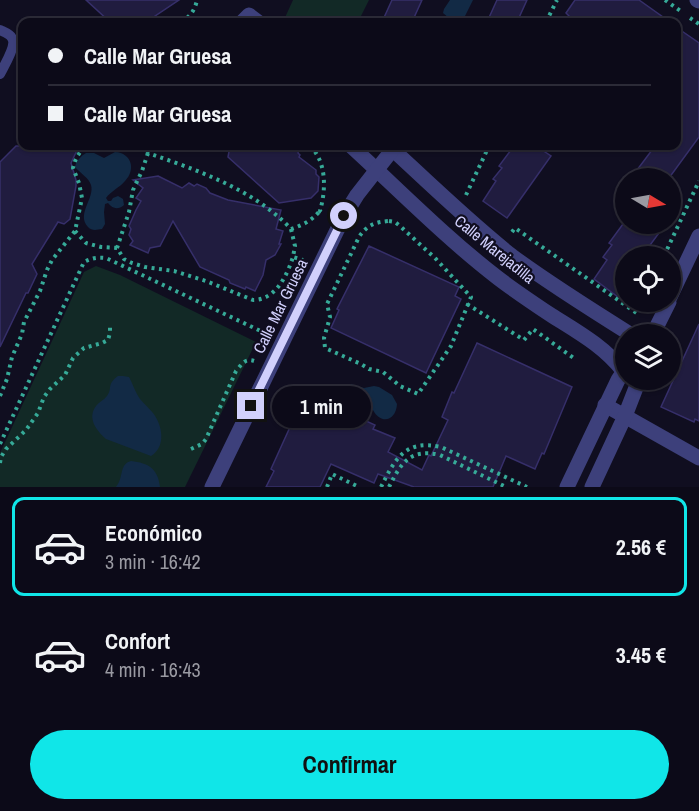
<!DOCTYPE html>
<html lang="es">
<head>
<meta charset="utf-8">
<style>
  :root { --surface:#0c0a18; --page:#151321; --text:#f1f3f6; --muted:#9a9aa2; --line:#2c2b37; --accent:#10e6e8 }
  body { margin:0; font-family:"Archivo Narrow",sans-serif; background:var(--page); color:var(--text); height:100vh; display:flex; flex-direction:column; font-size:22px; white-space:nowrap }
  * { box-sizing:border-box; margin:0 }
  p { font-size:20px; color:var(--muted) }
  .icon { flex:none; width:33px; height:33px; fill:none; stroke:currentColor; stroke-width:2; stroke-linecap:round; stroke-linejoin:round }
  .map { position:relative; height:487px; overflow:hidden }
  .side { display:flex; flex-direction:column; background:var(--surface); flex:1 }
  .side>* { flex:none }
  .guide { position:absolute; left:18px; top:18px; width:663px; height:132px; border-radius:12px; box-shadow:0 2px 4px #0004,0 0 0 2px var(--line); display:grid; align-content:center; height:132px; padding:0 30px; background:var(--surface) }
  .needle { width:39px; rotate:100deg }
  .fabs { position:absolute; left:615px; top:168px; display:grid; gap:12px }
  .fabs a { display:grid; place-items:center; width:66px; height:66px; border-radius:50%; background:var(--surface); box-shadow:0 2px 4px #0004,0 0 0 2px var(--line); font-size:30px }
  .end { position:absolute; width:27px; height:27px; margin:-14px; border:8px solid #d1d0fc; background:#111; box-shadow:0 0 0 3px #111 }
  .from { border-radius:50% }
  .bubble { position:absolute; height:42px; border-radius:21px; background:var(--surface); box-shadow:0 2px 4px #0004,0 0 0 2px var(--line); font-size:20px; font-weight:700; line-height:42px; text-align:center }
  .guide b { display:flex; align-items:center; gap:21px; height:57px; font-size:22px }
  .guide b+b { border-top:2px solid var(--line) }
  .guide i { width:15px; height:15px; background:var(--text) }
  ul { padding:10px 0 0; list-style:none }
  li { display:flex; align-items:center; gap:18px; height:99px; margin:0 12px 9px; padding:0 18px; border:3px solid transparent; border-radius:12px }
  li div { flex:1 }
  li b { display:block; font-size:22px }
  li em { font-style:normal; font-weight:700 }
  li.active { border-color:var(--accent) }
  li>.icon { width:54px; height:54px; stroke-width:1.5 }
  .primary-button { display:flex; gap:12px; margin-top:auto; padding:12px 30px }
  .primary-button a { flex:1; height:69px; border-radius:36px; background:var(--accent); color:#111; font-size:24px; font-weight:700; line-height:69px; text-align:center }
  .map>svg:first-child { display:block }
</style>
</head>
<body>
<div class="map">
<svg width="699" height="487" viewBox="0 0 699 487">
  <rect width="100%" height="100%" fill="#100e20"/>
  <g fill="#122926">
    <polygon points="293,0 369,0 358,22 283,22"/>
    <polygon points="96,266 120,275 256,342 185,487 0,487 0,453 84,272"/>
  </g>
  <g fill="#122a45">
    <polygon points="450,0 473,0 462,22 449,22 449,18 443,13 444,9"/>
    <path d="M115,152c17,1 21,18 10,29 -6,7 -14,10 -19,17l2,3h3l2,-3 5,-2 5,3 1,6c-6,5 -11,4 -16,-2l-3,1 -1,8 1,12 -3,5c-6,1 -10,2 -14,-2 -12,-13 7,-29 3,-42 -2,-7 -11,-12 -16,-18 1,-6 6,-11 11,-14h8l10,5z"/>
    <path d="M118,376h5l6,1c4,7 6,15 11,22 4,5 9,9 13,14 10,13 13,34 -2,43l-45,-17c-10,-9 -19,-21 -10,-33 3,-4 8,-6 11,-10 6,-8 -1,-11 11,-20z"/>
    <path d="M351,384l13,4 10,-2 5,1 13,8 5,9c-1,17 -16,21 -24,6l-7,2 -7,-8 -13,-2c-7,-6 -5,-15 5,-18z"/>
    <path d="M131,461c18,2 27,8 29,26h-44c8,-10 3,-23 15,-26z"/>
  </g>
  <g fill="#201c3f" stroke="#362f6a" stroke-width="1.5">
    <polygon points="86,0 179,0 146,22 110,22"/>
    <polygon points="392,0 422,0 412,22 382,22"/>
    <polygon points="497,0 527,0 517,22 487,22"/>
    <polygon points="575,0 639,0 670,22 564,22 569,16 566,13"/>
    <polygon points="676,27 699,43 699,137 669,178 631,178 655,146 676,146"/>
    <polygon points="16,146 79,146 71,163 76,180 76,186 70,219 64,224 58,222 32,264 37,274 28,293 26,293 0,347 0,162"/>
    <polygon points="230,146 299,146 298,153 300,155 299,157 316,170 316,174 319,177 318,191 311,198 279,203 228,157"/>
    <polygon points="514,146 536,146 551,156 507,218 483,201 496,181 493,179 502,168 499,166"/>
    <polygon points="158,176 182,188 189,183 194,186 197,184 206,188 210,193 228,200 281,210 276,229 283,231 279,244 281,244 275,255 266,260 263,275 255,291 246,287 245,289 230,283 229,280 200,267 173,221 160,246 150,248 148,253 130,245 133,241 129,235 131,229 129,226 136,210 141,201 136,198 143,188 133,180"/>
    <polygon points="623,224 647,224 659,233 642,256 626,256 626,286 618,297 594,279 607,260 603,257 612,245 609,243"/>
    <polygon points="369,246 459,287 455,296 461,299 426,373 331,328 339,310 337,309"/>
    <polygon points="699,324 699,421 695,419 694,422 661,407"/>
    <polygon points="477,343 572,387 544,454 542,453 535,469 506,456 493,487 414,487 378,474 374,483 331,464 320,487 266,487 274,471 271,469 296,414 303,416 312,396 375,425 373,429 395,438 388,452 422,470 429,455 431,456 448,420 442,417 452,392 454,393"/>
  </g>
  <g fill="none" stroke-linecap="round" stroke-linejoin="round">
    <g stroke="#36aa98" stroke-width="4" stroke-dasharray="3 4.5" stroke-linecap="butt">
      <polyline points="665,0 682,12"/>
      <polyline points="690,18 699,24"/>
      <path d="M181,22c9,-5 14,-12 16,-22"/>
      <polyline points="546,22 557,0"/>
      <path d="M142,146l6,7c49,17 107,37 143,76 12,-4 20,-8 29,-18"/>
      <path d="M310,146c17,16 16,44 10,65l5,3"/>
      <path d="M148,153l-6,18 -9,19 -4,22 -12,36 7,11 8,4 13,4 29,4 32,10 47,19c23,0 34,-25 40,-43"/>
      <polyline points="466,195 489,146"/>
      <path d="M389,221l6,1 5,4 36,33 35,38 -20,49 -33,48 -18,-8 -17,-14 -14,-3 -8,-5 -36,-16 -1,-10 6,-21 -3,-13 32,-67c8,-12 16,-15 30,-16z"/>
      <polyline points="291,229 295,246 293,257 303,260"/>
      <polyline points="75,231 86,243 101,247 117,248"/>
      <polyline points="512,232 515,228 638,314 644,302"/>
      <polyline points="664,256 699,181"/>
      <polyline points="467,304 524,340 533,329 575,359"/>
      <path d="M0,396l7,-17 5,-22 10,-23 2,-12 16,-31 7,-21 5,-10 23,-29 7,-33 -3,-15 -6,-15c2,-9 6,-16 13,-22"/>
      <path d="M0,444l84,-182c8,-4 13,-5 22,-4l161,76"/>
      <path d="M191,449l11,-5 4,-5 30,-68c6,-7 9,-13 18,-10"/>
      <polyline points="0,463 1,457 6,449 26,430 38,413 44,397 50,389 65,375 73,358 84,348 102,343 108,340 110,333 110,325"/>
      <polyline points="327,487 332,474 359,487"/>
      <path d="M381,487c14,-28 24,-48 60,-40l86,40"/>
      <path d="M389,487c12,-24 21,-39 51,-32l66,32"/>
    </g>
    <path stroke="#3d407b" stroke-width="10" d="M0,30c4,2 10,4 12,8 5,7 -8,28 -12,36"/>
    <g stroke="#3d407b" stroke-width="15">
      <polyline points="697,0 699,1"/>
      <polyline points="242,22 249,15 258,22"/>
      <path d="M351,146c48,44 95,92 147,132 17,13 35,25 53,37 25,16 53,31 72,56"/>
      <path d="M389,146c40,37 80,76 123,110 38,28 78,53 118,78"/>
      <polyline points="670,297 699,236"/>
      <polyline points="653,334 669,302"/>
      <polyline points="605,405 699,458"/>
      <polyline points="212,487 344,216 357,195 393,149"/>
      <polyline points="567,487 618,380 626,368"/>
      <polyline points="592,487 625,416 639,380"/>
    </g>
  </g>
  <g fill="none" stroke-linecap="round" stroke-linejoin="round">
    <polyline stroke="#d1d0fc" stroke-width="8" points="251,406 344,216"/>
  </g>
  <g text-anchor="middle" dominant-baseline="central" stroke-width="4.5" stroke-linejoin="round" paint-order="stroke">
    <g font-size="16" fill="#d1d0fc" stroke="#100e20">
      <text transform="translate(495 249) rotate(39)">Calle Marejadilla</text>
      <text transform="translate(280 306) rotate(-64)">Calle Mar Gruesa</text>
    </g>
  </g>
</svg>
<div class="fabs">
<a><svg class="needle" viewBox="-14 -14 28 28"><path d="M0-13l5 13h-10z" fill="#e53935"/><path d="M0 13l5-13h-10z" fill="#9a9aa2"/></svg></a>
<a><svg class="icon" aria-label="locate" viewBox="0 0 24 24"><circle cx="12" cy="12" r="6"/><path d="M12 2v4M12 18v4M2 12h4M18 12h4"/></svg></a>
<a><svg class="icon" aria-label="layers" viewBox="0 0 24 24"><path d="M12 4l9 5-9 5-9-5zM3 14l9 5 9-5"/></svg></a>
</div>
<i class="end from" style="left:344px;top:216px"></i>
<i class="end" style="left:251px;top:406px"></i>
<div class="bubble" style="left:272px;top:386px;width:99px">1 min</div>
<div class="guide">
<b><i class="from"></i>Calle Mar Gruesa</b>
<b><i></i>Calle Mar Gruesa</b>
</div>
</div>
<section class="side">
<ul>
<li class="active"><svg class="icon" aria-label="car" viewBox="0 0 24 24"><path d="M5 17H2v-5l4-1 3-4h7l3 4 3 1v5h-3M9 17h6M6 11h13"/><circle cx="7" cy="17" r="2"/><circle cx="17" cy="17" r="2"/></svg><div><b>Económico</b><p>3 min · 16:42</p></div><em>2.56 €</em></li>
<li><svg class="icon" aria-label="car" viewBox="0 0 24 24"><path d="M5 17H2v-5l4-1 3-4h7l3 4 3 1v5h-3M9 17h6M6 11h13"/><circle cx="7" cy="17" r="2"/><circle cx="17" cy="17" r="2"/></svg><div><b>Confort</b><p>4 min · 16:43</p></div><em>3.45 €</em></li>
</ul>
<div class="primary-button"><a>Confirmar</a></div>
</section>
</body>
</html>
